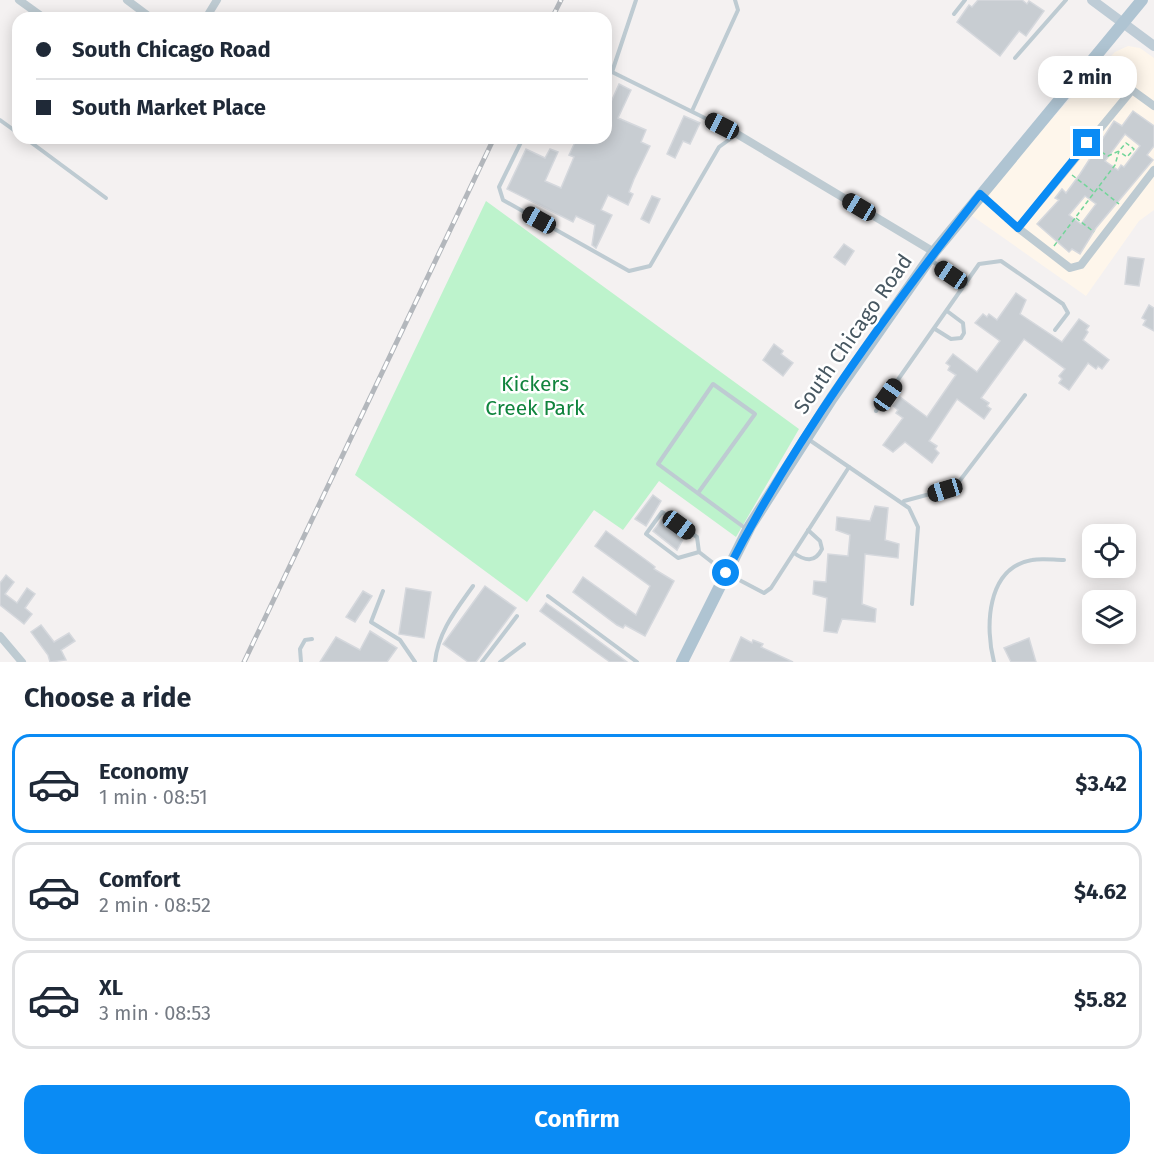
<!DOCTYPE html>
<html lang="en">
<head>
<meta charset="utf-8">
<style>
  :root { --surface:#fff; --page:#f2f2f3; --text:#1f2937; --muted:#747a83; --line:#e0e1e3; --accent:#0a8bf4 }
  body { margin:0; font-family:"Fira Sans",sans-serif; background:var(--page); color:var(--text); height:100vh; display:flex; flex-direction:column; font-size:22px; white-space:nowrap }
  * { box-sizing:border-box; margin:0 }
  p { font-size:20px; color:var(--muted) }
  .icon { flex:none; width:33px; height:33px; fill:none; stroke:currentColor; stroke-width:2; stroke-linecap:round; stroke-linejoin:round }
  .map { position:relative; height:662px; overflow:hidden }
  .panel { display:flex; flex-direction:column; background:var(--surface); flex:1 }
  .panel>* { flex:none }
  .hud { position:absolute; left:12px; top:12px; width:600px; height:132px; border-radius:18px; box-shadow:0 3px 15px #0003; display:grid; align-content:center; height:132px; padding:0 24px; background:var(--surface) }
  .controls { position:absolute; left:1082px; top:524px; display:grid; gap:12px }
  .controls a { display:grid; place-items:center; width:54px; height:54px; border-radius:12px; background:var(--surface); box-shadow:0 3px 15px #0003; font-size:30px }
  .end { position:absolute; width:27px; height:27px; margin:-14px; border:8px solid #0a8bf4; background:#fff; box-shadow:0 0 0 3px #fff }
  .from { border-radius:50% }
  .bubble { position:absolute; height:42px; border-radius:18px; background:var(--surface); box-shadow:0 3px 15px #0003; font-size:20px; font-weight:700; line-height:42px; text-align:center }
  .car { position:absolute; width:18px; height:36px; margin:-18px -9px; border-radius:8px; box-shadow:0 0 4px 2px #0007; background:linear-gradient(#222 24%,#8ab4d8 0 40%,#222 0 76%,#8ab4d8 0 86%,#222 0) }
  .hud b { display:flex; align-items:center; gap:21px; height:57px; font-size:22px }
  .hud b+b { border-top:2px solid var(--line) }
  .hud i { width:15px; height:15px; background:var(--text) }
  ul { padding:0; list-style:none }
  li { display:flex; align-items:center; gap:18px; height:99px; margin:0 12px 9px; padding:0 12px; border:3px solid var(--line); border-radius:18px }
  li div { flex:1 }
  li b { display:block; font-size:22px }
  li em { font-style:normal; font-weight:700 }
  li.active { border-color:var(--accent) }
  li>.icon { width:54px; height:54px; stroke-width:1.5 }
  h2 { padding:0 24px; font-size:27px; line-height:72px }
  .button { display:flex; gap:12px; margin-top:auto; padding:12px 24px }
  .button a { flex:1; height:69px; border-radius:18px; background:var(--accent); color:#fff; font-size:24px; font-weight:700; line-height:69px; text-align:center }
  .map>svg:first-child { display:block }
</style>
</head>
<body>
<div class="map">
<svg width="1154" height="662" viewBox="0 0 1154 662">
  <rect width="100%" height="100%" fill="#f4f1f1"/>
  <polygon fill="#fef6eb" points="1128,46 1140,48 1154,58 1154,210 1139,221 1086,296 971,215 1019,155 1078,90 1115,52"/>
  <polygon fill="#bdf3cc" points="486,201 799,429 736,537 659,481 623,530 594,510 527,602 355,475"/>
  <g fill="#c8cdd2" stroke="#d5d8dd" stroke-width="1.5" fill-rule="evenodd">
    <polygon points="978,0 1022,0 1027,4 1029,1 1044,11 1028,33 1026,36 1019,31 1000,56 957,22 969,5 972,7"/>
    <polygon points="619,84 631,90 618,118 646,130 641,142 650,146 634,179 629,192 633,194 628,205 608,195 601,210 612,215 596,248 592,245 595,225 576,216 573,222 507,189 526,149 545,158 550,149 558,152 545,181 561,188 574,157 569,155 577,138 606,138 606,100 611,102"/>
    <path d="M1133,111l21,15v20l-7,9 6,5 -57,68 -16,26 -8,-5 -3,3 -32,-28 22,-24 -4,-2 7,-9 4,4 14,-19 34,-53 8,5zM1125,134l15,12 -16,21 -3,-2 -3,5 -13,-9zM1085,196l11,8 -15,20 -12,-9z"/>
    <polygon points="684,116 700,123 690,144 683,141 675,158 667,154"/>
    <polygon points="652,196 660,199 649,223 641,219"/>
    <polygon points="844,244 854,251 845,265 834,257"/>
    <polygon points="1128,257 1144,259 1139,286 1125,284"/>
    <polygon points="1016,293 1026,300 1020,314 1062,342 1079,319 1089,326 1086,330 1088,332 1083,340 1109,360 1102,369 1098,366 1096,369 1088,363 1069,390 1059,383 1062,379 1059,376 1065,369 1024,339 981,398 989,403 987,406 991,409 984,419 957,399 929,441 937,446 935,449 939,453 932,463 905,442 893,452 883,445 903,418 896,413 898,410 893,406 900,397 927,417 956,375 948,370 950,366 946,363 953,354 977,372 1000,341 975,323 983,314 987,317 989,314 997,320"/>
    <polygon points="1149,305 1154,308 1154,331 1143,325 1146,320 1142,318"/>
    <polygon points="774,344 783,351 781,354 793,363 783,376 763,360"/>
    <polygon points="653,495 661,501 646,526 635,519"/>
    <polygon points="875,506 888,508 885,540 899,544 898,558 865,554 862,604 876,609 875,622 842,619 837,633 824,631 827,598 813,594 814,581 826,582 828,554 848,556 850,535 836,530 837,517 870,521"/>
    <polygon points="663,518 686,534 677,550 653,531"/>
    <polygon points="606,531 650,563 655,567 654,569 674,581 645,636 625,625 623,628 617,625 573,592 583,577 636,615 650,586 595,546"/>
    <polygon points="6,575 14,582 5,594 17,603 27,588 35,594 25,608 32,614 24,624 0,605 0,583"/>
    <polygon points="485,586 516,608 476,662 468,662 443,644"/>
    <polygon points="406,588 431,592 424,638 399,634"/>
    <polygon points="363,591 372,596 355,622 346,617"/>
    <polygon points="546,603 573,622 627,662 610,662 593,650 540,611"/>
    <polygon points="41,625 54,642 69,633 75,641 61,650 66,660 50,662 48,655 31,632"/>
    <polygon points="370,631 397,648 387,662 320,662 336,637 360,650"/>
    <polygon points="741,637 752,643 753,640 763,644 761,647 793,662 730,662"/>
    <polygon points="1029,638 1036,662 1011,662 1004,648"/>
  </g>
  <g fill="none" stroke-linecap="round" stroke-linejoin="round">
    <g stroke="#72d599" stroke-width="1.5" stroke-dasharray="4.5 3" stroke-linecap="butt">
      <polyline points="1095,148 1108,156 1119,151 1126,143 1134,149 1127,157 1120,152"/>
      <polyline points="1072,175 1094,192"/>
      <polyline points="1099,188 1119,204"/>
      <polyline points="1076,218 1094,232"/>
      <polyline points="1054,246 1115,165 1119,151"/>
    </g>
    <g stroke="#becbd2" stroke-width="4">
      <polyline points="954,14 965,0"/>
      <polyline points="1015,58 1066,0"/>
      <polyline points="612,72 636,0"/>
      <polyline points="692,111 738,10 735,0"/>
      <polyline points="0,120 18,133"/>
      <polyline points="25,138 106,198"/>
      <polyline points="523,138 499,187 503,200 629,271 650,266 719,147 737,134 606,69"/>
      <polyline points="983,197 1018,228"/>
      <polyline points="932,261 966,284"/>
      <polyline points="935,329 951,339 961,338 964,333 963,323 947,311"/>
      <polyline points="876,411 979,264 1001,261 1063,304 1068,313 1055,330"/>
      <polyline points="808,439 909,508 918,527 912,604"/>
      <polyline points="698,493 755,414 713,384 658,464 745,528"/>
      <polyline points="904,501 945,490 958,483 1025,395"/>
      <polyline points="699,552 697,537 662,512 646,534 678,558 699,552 726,573 764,593 771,588 849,467"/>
      <path d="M794,553c11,8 21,10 28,-4l-2,-8 -12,-11"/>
      <polyline points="383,591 371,622 400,640 415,662"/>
      <polyline points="548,596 637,662"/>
      <polyline points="301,662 300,649 305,640 312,639"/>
      <path d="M435,662c3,-30 21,-52 38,-76"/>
      <polyline points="482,662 517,616"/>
      <polyline points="500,662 524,644"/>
      <path d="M994,662c-9,-34 -8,-94 38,-102 10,-2 22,0 32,0"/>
    </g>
    <g stroke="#becbd2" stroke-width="8">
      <polyline points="19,0 44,18"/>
      <polyline points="127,0 151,18"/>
      <polyline points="206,18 217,0"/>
      <polyline points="1154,106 1132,90 1018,228 1070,268 1081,265 1154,170"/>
      <polyline points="737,134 934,252"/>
      <polyline points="0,636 22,662"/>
    </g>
    <polyline stroke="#beccd6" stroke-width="10" points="1092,0 1154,46"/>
    <polyline stroke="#afc4d2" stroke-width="12" points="682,662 750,526 832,398 934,252 1142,0"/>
    <defs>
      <g id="rail">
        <polyline points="552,18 561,0"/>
        <polyline points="244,662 494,138"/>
      </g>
    </defs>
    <use href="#rail" stroke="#b3b7bc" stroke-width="5"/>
    <use href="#rail" stroke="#fff" stroke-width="3" stroke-dasharray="9" stroke-linecap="butt"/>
  </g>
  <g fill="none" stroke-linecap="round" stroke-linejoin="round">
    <path stroke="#0a8bf4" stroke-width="8" d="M726,573c69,-135 161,-260 254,-379l38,34 69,-85"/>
  </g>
  <g text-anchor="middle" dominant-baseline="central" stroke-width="5" stroke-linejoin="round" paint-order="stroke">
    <g font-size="21" fill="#475761" stroke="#fff">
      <text transform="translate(853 334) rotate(-55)">South Chicago Road</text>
    </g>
    <g font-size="21" fill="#10843d" stroke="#fff">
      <text x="535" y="384">Kickers<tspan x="535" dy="24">Creek Park</tspan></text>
    </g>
  </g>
</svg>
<div class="controls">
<a><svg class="icon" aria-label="locate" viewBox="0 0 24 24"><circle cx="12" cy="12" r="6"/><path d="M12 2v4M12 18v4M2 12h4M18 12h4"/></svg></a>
<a><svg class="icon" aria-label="layers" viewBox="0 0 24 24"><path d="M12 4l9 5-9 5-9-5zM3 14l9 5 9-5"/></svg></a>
</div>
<i class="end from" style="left:726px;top:573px"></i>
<i class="end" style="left:1087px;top:143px"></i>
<div class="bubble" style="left:1038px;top:56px;width:99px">2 min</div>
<i class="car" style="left:722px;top:126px;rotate:297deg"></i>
<i class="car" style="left:859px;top:207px;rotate:301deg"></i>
<i class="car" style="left:539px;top:220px;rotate:299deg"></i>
<i class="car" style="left:951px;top:275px;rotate:304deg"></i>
<i class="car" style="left:888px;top:395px;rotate:35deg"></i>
<i class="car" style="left:945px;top:490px;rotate:253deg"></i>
<i class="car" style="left:679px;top:525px;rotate:126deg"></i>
<div class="hud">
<b><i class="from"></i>South Chicago Road</b>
<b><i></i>South Market Place</b>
</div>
</div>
<section class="panel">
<h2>Choose a ride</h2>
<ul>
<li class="active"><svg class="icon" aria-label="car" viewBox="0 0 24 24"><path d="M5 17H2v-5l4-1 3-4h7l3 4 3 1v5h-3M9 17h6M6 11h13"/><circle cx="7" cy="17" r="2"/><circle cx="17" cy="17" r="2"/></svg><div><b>Economy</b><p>1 min · 08:51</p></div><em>$3.42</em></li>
<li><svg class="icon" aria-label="car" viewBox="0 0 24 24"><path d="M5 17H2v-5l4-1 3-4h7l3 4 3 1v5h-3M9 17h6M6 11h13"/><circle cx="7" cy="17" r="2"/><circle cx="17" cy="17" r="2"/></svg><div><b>Comfort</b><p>2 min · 08:52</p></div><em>$4.62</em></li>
<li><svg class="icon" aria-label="car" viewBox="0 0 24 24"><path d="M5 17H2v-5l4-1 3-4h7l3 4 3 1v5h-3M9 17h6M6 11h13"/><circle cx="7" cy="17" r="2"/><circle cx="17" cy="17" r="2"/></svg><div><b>XL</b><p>3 min · 08:53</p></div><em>$5.82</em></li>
</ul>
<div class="button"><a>Confirm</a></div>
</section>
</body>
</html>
